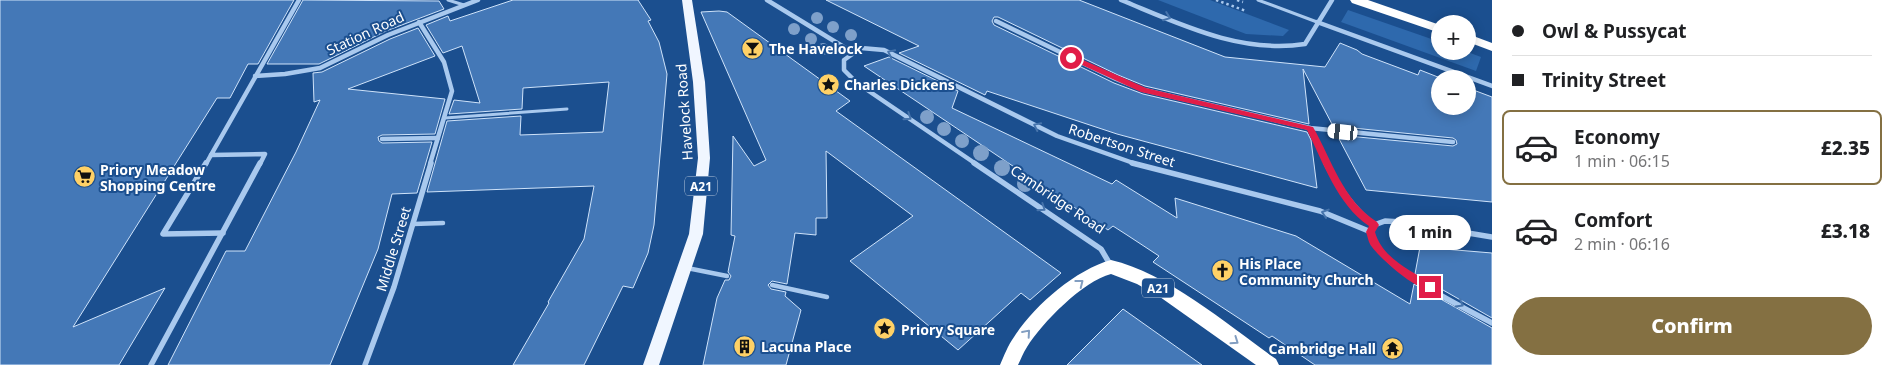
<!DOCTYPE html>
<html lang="en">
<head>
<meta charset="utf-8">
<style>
  :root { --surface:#fff; --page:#f2f2f2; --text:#202124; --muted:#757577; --line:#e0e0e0; --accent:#847042 }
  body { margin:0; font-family:"Noto Sans",sans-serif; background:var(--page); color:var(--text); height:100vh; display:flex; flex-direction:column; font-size:19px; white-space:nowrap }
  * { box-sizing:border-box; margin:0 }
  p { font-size:16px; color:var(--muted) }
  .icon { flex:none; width:28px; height:28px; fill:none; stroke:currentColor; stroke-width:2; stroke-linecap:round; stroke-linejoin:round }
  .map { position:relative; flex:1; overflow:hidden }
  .panel { display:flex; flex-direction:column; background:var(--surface); width:400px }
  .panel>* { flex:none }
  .hud { display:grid; align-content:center; height:110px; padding:0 20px; background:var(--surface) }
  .fabs { position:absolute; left:1431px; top:15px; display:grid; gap:10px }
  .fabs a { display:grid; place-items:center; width:45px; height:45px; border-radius:50%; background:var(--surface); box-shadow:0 2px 12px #0003; font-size:25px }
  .end { position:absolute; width:22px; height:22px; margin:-11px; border:6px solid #e11d48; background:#fff; box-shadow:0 0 0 2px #fff }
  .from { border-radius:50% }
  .bubble { position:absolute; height:35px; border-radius:18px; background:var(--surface); box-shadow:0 2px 12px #0003; font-size:16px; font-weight:800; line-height:35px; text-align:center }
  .car { position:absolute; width:15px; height:30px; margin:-15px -8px; border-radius:6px; box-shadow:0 0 4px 1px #0007; background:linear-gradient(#fff 24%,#345 0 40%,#fff 0 76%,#345 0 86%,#fff 0) }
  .hud b { display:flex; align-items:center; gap:18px; height:48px; font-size:19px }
  .hud b+b { border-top:1px solid var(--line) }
  .hud i { width:12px; height:12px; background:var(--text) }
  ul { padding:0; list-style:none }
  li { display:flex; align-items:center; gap:15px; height:75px; margin:0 10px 8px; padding:0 10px; border:2px solid transparent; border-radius:8px }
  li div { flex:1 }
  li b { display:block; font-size:19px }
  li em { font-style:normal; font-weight:800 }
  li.selected { border-color:var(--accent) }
  li>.icon { width:45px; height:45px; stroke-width:1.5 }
  .cta { display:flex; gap:10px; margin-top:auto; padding:10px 20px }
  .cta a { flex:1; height:58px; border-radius:30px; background:var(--accent); color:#fff; font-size:20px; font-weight:800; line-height:58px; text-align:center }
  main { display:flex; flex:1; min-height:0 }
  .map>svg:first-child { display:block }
</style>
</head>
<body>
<main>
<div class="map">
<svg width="1492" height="365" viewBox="0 0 1492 365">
  <rect width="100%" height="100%" fill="#1b4f8f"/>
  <g fill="#2e69ad">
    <polygon points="1158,0 1210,0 1289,30 1283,36 1246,34"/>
    <polygon points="1348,10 1440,42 1440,51 1465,51 1481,57 1476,71 1341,22"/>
  </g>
  <g fill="#4478b7" stroke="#cfe3fa">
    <polygon points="0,0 294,0 258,64 248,64 230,98 217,98 73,327 165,288 119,365 0,365"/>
    <polygon points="303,0 439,1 444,9 386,31 319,64 267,64"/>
    <polygon points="513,0 638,0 651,20 648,21 659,42 667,74 654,225 648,253 633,288 623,286 584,365 513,365 549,303 548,302 584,239 594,186 427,192 447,121 521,116 520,135 603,132 609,82 523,88 522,109 449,114 454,100 480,103 462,46 443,53 426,25 448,16 450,21"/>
    <polygon points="826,0 1079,0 1225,57 1325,67 1340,43 1357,50 1362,54 1418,75 1420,70 1443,79 1440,79 1440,106 1468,106 1468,88 1492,97 1492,202 1366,190 1337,135 1453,146 1457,144 1456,140 1453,138 1333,126 1303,69 1309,124 1145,86 1118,75 998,17 994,17 992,21 994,25 1114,83 1143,94 1307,132 1311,140 1317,188 1117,134 987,91 985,95 899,53 919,46"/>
    <polygon points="719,11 727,12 850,101 836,111 1061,273 1030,300 1021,293 958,350 850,261 913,216 826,151 827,218 816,218 816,235 795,233 787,284 772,281 768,285 771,289 786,292 785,296 801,310 786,365 703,365 717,298 725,280 729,280 731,276 728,272 735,236 731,235 733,136 754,166 766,160 701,12"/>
    <polygon points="418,28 435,56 348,89 445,99 435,134 382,135 378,137 379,141 382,143 432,142 417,193 392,194 378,249 330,365 168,365 226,251 245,251 296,152 320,100 314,102 313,73 322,72 390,39"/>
    <polygon points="889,57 958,91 952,108 1112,184 1116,180 1177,218 1175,198 1296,236 1410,304 1414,284 1492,328 1492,365 1315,365 1272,336 1269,338 1153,262 1159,256 1127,235 1113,226 1108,230 864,66"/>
    <polygon points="1420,247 1492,253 1492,318 1415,274"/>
    <polygon points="1123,309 1202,365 1067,365"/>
  </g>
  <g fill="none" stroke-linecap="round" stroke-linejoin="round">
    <g stroke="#a9c9ee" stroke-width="2.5" stroke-dasharray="2.5 3" stroke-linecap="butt">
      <polyline points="1216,0 1246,11"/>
      <polyline points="1237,0 1243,2"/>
    </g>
    <g stroke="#a9c9ee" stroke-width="3">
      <polyline points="448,0 464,5"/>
      <polyline points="1258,0 1317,22"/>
      <polyline points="445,118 567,109"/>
    </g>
    <g stroke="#a9c9ee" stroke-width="4.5">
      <polyline points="413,224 443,223"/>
      <polyline points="687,268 727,276"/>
      <polyline points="772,285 827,297"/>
    </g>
    <g stroke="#a9c9ee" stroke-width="4.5">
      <polyline points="767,0 852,52"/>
      <path d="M1121,0c59,24 119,54 184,44l27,-44"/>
      <polyline points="996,21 1116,79 1144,90 1310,128 1453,142"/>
      <polyline points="419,22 444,62 452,91 430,164"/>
      <polyline points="1317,22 1492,86"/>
      <polyline points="255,76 285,74 320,68 388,35 478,0"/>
      <polyline points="1310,128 1327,164"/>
      <polyline points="382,139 438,138"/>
      <polyline points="206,164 211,155"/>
      <polyline points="260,164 265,154 211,155 299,0"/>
      <polyline points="976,164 857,83 844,70 844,60 861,48 884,50 1057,136 1136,164"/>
    </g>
    <g stroke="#a9c9ee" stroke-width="5.5">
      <polyline points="206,163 163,234 223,233"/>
      <polyline points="974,163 1101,249 1111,266"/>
      <polyline points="1132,163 1320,211 1371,232"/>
      <path d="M1326,163c12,24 26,45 48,62"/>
      <path d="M1371,232c3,34 92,75 121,91"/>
      <polyline points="1371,232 1374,225 1385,221 1402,222 1492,237"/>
      <polyline points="151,365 260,163"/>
      <polyline points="365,365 394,287 431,163"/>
    </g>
    <polygon fill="#f0f6ff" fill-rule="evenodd" points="682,0 692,0 705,82 710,158 703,234 659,365 643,365 689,234 698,158 693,82"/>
    <g fill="#fff" fill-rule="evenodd">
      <polygon points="1350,0 1368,0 1440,25 1440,33 1352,3"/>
      <polygon points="1468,34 1492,43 1492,51 1468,42"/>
      <path d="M1111,260c57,13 118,66 165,99l3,6h-23l-96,-68 -23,-13 -26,-10c-28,7 -69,49 -84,73 -4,6 -6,12 -9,18h-18c4,-9 8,-20 14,-28 20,-31 61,-67 97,-77z"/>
    </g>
  </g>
  <g fill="#7ea0ca">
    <circle cx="817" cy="18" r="6"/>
    <circle cx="833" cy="27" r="6"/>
    <circle cx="794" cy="29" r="6"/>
    <circle cx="851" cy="35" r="6"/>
    <circle cx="811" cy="39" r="6"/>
    <circle cx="823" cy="49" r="6"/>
    <circle cx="927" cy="117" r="7"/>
    <circle cx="944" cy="129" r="7"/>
    <circle cx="962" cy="141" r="7"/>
    <circle cx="981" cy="153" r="8"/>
    <circle cx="1002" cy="168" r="8"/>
    <circle cx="1025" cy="184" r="8"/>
  </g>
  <defs><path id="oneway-chevron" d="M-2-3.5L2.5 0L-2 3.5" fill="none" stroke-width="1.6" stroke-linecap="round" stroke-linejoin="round" transform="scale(1.25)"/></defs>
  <g stroke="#4674ac">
    <use href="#oneway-chevron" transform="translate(1167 17) rotate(21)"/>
    <use href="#oneway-chevron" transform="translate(891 53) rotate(-154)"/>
    <use href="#oneway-chevron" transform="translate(908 117) rotate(34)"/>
    <use href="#oneway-chevron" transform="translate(1037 126) rotate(-154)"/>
    <use href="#oneway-chevron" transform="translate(1042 208) rotate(34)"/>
    <use href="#oneway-chevron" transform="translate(1325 213) rotate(-162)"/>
    <use href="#oneway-chevron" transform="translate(1460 304) rotate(30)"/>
  </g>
  <g stroke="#829ec1">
    <use href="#oneway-chevron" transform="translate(1080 283) rotate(-38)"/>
    <use href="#oneway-chevron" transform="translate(1027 333) rotate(-49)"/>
    <use href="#oneway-chevron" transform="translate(1235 341) rotate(35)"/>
  </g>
  <path fill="#e11d48" d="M1069,56h5l72,32 167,39c20,35 29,72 64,95l2,3 -4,7c7,26 36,39 58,52v5c-15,4 -52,-30 -61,-42 -4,-5 -4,-10 -6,-15l3,-6c-32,-22 -45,-62 -62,-96l-166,-38 -72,-33z"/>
  <defs>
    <symbol id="bar-disc" viewBox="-11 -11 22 22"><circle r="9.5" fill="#ffd166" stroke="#1b4f8f"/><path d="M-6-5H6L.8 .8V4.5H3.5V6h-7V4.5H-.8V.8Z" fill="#111"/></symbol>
    <symbol id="sight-disc" viewBox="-11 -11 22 22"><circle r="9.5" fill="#ffd166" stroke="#1b4f8f"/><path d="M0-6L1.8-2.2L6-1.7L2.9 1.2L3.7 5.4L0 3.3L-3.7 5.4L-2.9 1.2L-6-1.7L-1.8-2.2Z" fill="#111"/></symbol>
    <symbol id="supermarket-disc" viewBox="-11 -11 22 22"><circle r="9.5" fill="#ffd166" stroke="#1b4f8f"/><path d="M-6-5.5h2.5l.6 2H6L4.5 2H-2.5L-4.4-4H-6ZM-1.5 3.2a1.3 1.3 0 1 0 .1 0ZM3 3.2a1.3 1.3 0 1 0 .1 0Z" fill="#111"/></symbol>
    <symbol id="church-disc" viewBox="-11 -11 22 22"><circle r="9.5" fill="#ffd166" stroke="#1b4f8f"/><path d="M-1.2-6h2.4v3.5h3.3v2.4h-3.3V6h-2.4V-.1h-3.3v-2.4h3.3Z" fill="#111"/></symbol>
    <symbol id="building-disc" viewBox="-11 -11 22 22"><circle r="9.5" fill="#ffd166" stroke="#1b4f8f"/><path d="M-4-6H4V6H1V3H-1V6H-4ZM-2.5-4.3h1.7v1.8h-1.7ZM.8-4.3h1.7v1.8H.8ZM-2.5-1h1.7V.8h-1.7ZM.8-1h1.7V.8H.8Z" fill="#111"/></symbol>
    <symbol id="temple-disc" viewBox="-11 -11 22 22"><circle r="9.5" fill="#ffd166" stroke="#1b4f8f"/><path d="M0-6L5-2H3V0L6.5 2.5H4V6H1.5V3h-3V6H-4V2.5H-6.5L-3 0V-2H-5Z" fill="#111"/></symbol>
  </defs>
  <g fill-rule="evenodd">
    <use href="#bar-disc" x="740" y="36" width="25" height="25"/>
    <use href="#sight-disc" x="816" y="72" width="25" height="25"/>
    <use href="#supermarket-disc" x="72" y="164" width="25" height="25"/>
    <use href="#church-disc" x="1210" y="258" width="25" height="25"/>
    <use href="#sight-disc" x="872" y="316" width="25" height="25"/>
    <use href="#building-disc" x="732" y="334" width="25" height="25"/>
    <use href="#temple-disc" x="1380" y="336" width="25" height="25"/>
  </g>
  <g text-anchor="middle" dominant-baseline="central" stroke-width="4" stroke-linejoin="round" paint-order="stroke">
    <g fill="#1b4f8f" stroke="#bbcadd" stroke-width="1">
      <rect x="685" y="176.5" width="32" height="19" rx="4"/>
      <rect x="1142" y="278.5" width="32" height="19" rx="4"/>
    </g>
    <g font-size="12" font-weight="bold" fill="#fff">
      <text x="701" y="186">A21</text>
      <text x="1158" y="288">A21</text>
    </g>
    <g font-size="14" fill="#fff" stroke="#1b4f8f">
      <text transform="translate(365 33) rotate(-25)">Station Road</text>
      <text transform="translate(684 112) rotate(-94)">Havelock Road</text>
      <text transform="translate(1122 145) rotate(18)">Robertson Street</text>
      <text transform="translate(1058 199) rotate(34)">Cambridge Road</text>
      <text transform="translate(393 249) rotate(-73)">Middle Street</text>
    </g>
    <g font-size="14" font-weight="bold" fill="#fff" stroke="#1b4f8f" text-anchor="start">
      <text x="769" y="48">The Havelock</text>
      <text x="844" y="84">Charles Dickens</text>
      <text x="100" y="169">Priory Meadow<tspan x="100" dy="16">Shopping Centre</tspan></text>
      <text x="1239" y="263">His Place<tspan x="1239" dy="16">Community Church</tspan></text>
      <text x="901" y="329">Priory Square</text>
      <text x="761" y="346">Lacuna Place</text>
      <text x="1376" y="348" text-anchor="end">Cambridge Hall</text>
    </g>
  </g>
</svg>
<div class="fabs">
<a>+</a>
<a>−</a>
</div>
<i class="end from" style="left:1071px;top:58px"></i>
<i class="end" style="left:1430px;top:287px"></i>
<div class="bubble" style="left:1389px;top:215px;width:82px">1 min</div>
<i class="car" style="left:1343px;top:132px;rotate:276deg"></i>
</div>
<section class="panel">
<div class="hud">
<b><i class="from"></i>Owl &amp; Pussycat</b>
<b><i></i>Trinity Street</b>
</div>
<ul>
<li class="selected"><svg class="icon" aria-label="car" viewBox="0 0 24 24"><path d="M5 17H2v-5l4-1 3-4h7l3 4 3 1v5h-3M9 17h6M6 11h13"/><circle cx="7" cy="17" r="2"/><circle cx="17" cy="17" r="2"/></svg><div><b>Economy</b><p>1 min · 06:15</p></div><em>£2.35</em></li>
<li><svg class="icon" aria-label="car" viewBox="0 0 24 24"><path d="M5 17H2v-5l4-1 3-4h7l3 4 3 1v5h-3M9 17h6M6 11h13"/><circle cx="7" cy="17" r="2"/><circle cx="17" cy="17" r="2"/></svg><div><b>Comfort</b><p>2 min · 06:16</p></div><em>£3.18</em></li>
</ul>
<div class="cta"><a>Confirm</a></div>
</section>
</main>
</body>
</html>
